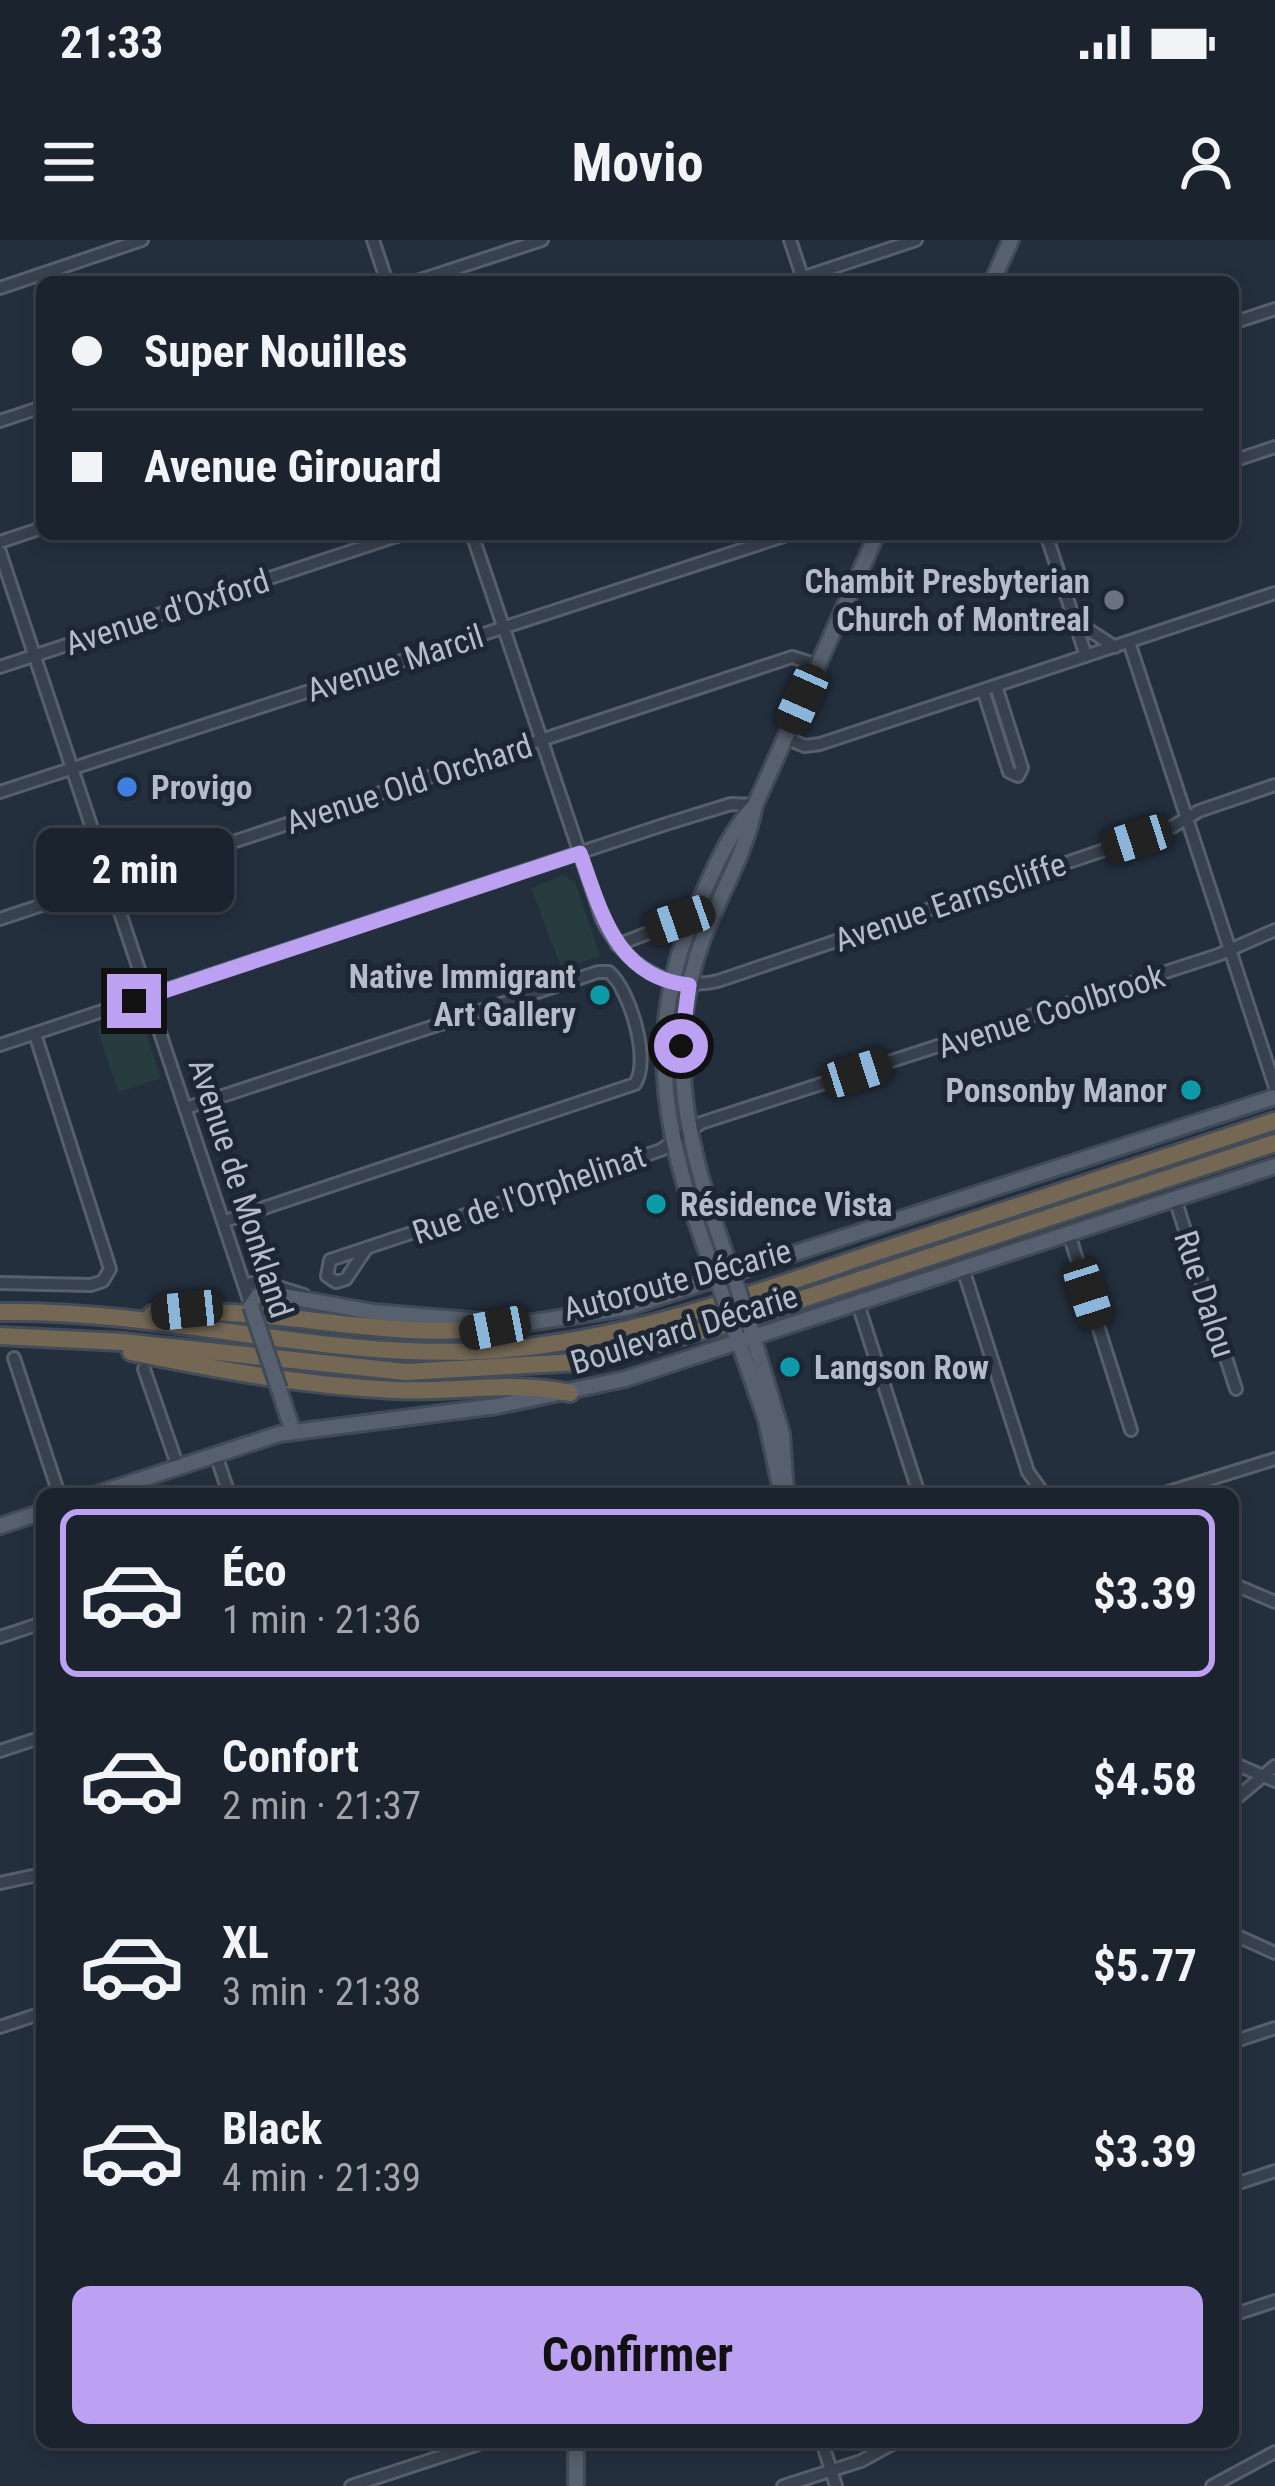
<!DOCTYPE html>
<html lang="fr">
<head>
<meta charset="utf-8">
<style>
  :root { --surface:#1b232e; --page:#282f3a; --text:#f1f3f6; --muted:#a0a4aa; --line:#39404a; --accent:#bca0f2 }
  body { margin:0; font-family:"Roboto Condensed",sans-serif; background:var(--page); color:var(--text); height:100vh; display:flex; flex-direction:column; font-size:45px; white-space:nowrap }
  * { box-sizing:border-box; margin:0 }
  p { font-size:39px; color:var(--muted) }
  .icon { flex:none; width:66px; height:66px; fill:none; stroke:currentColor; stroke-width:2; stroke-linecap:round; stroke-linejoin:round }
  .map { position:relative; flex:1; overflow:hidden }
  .panel { position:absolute; left:36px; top:1248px; width:1203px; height:960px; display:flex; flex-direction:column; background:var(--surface); border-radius:18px; box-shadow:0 6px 18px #0003,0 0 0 3px var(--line) }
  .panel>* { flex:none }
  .banner { position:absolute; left:36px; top:36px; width:1203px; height:264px; border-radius:18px; box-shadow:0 6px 18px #0003,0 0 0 3px var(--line); display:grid; align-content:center; height:264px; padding:0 36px; background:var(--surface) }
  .end { position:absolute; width:54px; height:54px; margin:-27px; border:15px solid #bca0f2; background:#111; box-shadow:0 0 0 6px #111 }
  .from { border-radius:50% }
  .bubble { position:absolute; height:84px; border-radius:18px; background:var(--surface); box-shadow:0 6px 18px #0003,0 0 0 3px var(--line); font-size:39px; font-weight:700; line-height:84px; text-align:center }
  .car { position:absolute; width:36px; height:72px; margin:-36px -18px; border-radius:15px; box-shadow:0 0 9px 3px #0007; background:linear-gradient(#222 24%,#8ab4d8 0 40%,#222 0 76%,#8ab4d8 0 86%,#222 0) }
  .banner b { display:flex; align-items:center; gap:42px; height:114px; font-size:45px }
  .banner b+b { border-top:3px solid var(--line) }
  .banner i { width:30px; height:30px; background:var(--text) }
  ul { padding:21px 0 0; list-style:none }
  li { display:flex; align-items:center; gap:36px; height:168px; margin:0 24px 18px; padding:0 12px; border:6px solid transparent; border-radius:18px }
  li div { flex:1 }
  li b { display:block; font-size:45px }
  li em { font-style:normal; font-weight:700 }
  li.selected { border-color:var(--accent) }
  li>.icon { width:108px; height:108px; stroke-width:1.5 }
  .primary-button { display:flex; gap:24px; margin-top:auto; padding:24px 36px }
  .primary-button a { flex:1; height:138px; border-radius:18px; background:var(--accent); color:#111; font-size:48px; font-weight:700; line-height:138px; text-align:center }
  .status { display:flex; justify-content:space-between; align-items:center; height:84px; padding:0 60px; background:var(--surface); direction:ltr }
  .status svg { height:33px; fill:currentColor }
  header { display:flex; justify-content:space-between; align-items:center; height:156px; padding:0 36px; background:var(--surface); font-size:54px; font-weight:700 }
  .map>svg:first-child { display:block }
</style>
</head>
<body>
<div class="status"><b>21:33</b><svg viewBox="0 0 49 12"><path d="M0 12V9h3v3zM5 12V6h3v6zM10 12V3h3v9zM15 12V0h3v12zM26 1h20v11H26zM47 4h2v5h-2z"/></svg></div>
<header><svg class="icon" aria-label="menu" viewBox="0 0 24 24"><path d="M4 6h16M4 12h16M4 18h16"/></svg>Movio<svg class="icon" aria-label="person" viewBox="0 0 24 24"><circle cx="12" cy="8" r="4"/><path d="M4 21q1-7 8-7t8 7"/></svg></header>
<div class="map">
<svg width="1275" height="2246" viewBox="0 0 1275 2246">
  <rect width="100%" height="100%" fill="#242f3e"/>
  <g fill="#263c3f">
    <polygon points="564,635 575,642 600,716 562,730 531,648"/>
    <polygon points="140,775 161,838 119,852 97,789"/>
  </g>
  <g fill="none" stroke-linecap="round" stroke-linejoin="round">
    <defs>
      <g id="minor">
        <polyline points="373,0 387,42"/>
        <polyline points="790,0 803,39"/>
        <polyline points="414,42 542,0"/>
        <polyline points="789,42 916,0"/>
        <polyline points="0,48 142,0"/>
        <polyline points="1233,83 1275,69"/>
        <polyline points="0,181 42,167"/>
        <polyline points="1233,221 1275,207"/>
        <path d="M472,294l130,385c22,45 65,74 116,62l454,-154 27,-16 76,-26"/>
        <polyline points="1046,294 1086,416"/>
        <polyline points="0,302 42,288"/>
        <polyline points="0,312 251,1066"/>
        <polyline points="1075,381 1115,407"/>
        <polyline points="1129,402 1275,847"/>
        <polyline points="0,427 403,294"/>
        <polyline points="983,450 1009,532 1018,536 1022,528 996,446"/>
        <polyline points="785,498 805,506 820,504 1275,353"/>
        <polyline points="0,552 790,294"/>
        <polyline points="0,679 792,417 818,425"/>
        <polyline points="617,705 693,676"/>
        <polyline points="0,805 663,585 731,564 755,565"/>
        <path d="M186,868l412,-136h11c21,18 42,88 26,112l-410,137"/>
        <polyline points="1175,959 1236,1149"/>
        <polyline points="1069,994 1131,1190"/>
        <polyline points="366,1009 346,1039 336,1042 327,1036 330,1020 661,910 701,883 1218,715 1275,690"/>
        <polyline points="963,1029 1028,1232 1044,1254"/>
        <polyline points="0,1043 91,1045 103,1041 110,1029 35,794"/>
        <polyline points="244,1045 260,1041 304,1055"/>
        <polyline points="858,1064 919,1254"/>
        <polyline points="14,1118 59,1254"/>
        <polyline points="144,1129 178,1227"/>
        <polyline points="216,1215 229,1254"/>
        <polyline points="1162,1254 1275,1219"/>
        <polyline points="1233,1344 1275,1362"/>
        <polyline points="0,1397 42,1383"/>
        <polyline points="0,1511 42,1497"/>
        <polyline points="1233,1523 1275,1541"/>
        <polyline points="1233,1561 1275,1526"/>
        <polyline points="0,1643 42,1634"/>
        <polyline points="1233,1694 1275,1713"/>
        <polyline points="0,1787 42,1773"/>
        <polyline points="1233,1802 1275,1788"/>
        <polyline points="1233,1945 1275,1931"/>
        <polyline points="1233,2075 1275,2061"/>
        <polyline points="822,2202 836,2246"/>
        <polyline points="351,2246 485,2202"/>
        <polyline points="783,2246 861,2221 896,2202"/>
        <polyline points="1212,2246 1275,2212"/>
      </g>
      <g id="major">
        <polyline points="992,42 1011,0"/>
        <path d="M735,1041c-41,-113 -76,-221 -33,-340 17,-46 44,-87 53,-136l122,-271"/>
        <path d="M719,1046c-51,-137 -83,-246 -19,-386 16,-35 29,-67 55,-95"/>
        <polyline points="251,1066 258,1056 273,1054 373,1072 520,1084 626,1068 1275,857"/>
        <polyline points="751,1090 782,1194 786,1254"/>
        <polyline points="738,1100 766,1180 780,1246"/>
        <polyline points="279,1149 293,1192"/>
        <polyline points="97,1254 279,1194 497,1166 625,1139 1275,926"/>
        <polyline points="0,1286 42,1272"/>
        <polyline points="576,2202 576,2246"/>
      </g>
      <g id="highway">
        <path d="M0,1072c161,-3 319,47 481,39 135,-7 260,-53 387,-96 136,-44 271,-89 407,-134"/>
        <path d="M152,1074c125,-12 238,33 368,10"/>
        <polyline points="0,1096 123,1102 406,1132 579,1122 717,1087 1275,903"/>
        <path d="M131,1112c88,18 175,34 264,38 58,3 119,-10 175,3"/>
      </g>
    </defs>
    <use href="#minor" stroke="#565f6c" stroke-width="16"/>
    <use href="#major" stroke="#414a57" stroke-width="20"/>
    <use href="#highway" stroke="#434c59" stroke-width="22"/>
    <use href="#minor" stroke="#38414e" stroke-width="10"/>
    <use href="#major" stroke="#56606e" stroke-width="14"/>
    <use href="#highway" stroke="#746855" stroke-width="16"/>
    <defs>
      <g id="major-bridge">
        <polyline points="737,1046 751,1090"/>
        <polyline points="721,1051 736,1095"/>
        <polyline points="251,1066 279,1149"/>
      </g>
    </defs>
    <use href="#major-bridge" stroke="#414a57" stroke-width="20" stroke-linecap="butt"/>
    <use href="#major-bridge" stroke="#56606e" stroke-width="14"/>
  </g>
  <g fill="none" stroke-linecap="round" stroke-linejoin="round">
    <path stroke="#bca0f2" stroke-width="15" d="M134,761l446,-148c21,58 36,125 109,132l-8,61"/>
  </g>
  <circle fill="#6b7280" stroke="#1d2633" stroke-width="4.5" cx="1114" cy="360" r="12"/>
  <circle fill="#3f7fe0" stroke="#1d2633" stroke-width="4.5" cx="127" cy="547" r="12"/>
  <g fill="#0f9aa8" stroke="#1d2633" stroke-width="4.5">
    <circle cx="600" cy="755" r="12"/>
    <circle cx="1191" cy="850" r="12"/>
    <circle cx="656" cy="964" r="12"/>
    <circle cx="790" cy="1127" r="12"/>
  </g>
  <g text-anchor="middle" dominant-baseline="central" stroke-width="10" stroke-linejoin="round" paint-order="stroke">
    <g font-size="33" font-weight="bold" fill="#b4bcc9" stroke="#1d2633" text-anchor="end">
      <text x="1090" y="341">Chambit Presbyterian<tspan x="1090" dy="38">Church of Montreal</tspan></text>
      <text x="151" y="547" text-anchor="start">Provigo</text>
      <text x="576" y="736">Native Immigrant<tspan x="576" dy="38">Art Gallery</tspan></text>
      <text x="1167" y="850">Ponsonby Manor</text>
      <text x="680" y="964" text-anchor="start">Résidence Vista</text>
      <text x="814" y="1127" text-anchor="start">Langson Row</text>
    </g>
    <g font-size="33" fill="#b4bcc9" stroke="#1d2633">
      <text transform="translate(167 372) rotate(-18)">Avenue d'Oxford</text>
      <text transform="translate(395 423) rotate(-18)">Avenue Marcil</text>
      <text transform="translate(409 544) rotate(-18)">Avenue Old Orchard</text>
      <text transform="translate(950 662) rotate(-19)">Avenue Earnscliffe</text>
      <text transform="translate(1051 771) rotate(-18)">Avenue Coolbrook</text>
      <text transform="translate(241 948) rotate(72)">Avenue de Monkland</text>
      <text transform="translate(529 954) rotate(-19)">Rue de l'Orphelinat</text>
      <text transform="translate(677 1040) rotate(-15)">Autoroute Décarie</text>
      <text transform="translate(1205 1054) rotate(72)">Rue Dalou</text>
      <text transform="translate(684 1089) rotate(-17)">Boulevard Décarie</text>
    </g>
  </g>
</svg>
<i class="end from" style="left:681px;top:806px"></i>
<i class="end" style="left:134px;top:761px"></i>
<div class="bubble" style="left:36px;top:588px;width:198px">2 min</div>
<i class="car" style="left:802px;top:459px;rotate:204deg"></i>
<i class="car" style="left:1137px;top:599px;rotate:252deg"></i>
<i class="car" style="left:680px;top:680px;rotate:251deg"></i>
<i class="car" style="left:857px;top:833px;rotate:72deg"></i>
<i class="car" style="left:1088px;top:1054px;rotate:162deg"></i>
<i class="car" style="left:187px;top:1070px;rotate:264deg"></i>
<i class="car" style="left:495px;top:1088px;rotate:259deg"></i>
<div class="banner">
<b><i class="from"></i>Super Nouilles</b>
<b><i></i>Avenue Girouard</b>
</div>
<section class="panel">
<ul>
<li class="selected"><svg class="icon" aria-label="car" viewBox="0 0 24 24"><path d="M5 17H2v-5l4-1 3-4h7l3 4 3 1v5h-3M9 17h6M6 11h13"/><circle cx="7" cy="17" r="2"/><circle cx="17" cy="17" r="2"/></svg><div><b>Éco</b><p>1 min · 21:36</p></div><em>$3.39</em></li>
<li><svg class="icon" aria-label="car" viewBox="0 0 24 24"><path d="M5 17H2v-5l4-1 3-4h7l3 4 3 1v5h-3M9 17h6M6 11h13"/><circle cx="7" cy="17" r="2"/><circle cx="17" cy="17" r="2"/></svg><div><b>Confort</b><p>2 min · 21:37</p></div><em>$4.58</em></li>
<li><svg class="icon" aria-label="car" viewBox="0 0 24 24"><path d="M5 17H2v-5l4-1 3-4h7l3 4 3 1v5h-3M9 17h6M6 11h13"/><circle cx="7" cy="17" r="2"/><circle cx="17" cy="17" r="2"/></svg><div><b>XL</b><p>3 min · 21:38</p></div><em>$5.77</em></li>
<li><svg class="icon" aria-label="car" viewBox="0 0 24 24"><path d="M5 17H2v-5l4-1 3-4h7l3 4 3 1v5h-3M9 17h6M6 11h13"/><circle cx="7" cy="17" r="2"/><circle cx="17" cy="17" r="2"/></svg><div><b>Black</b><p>4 min · 21:39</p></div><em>$3.39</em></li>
</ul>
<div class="primary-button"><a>Confirmer</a></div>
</section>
</div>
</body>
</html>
